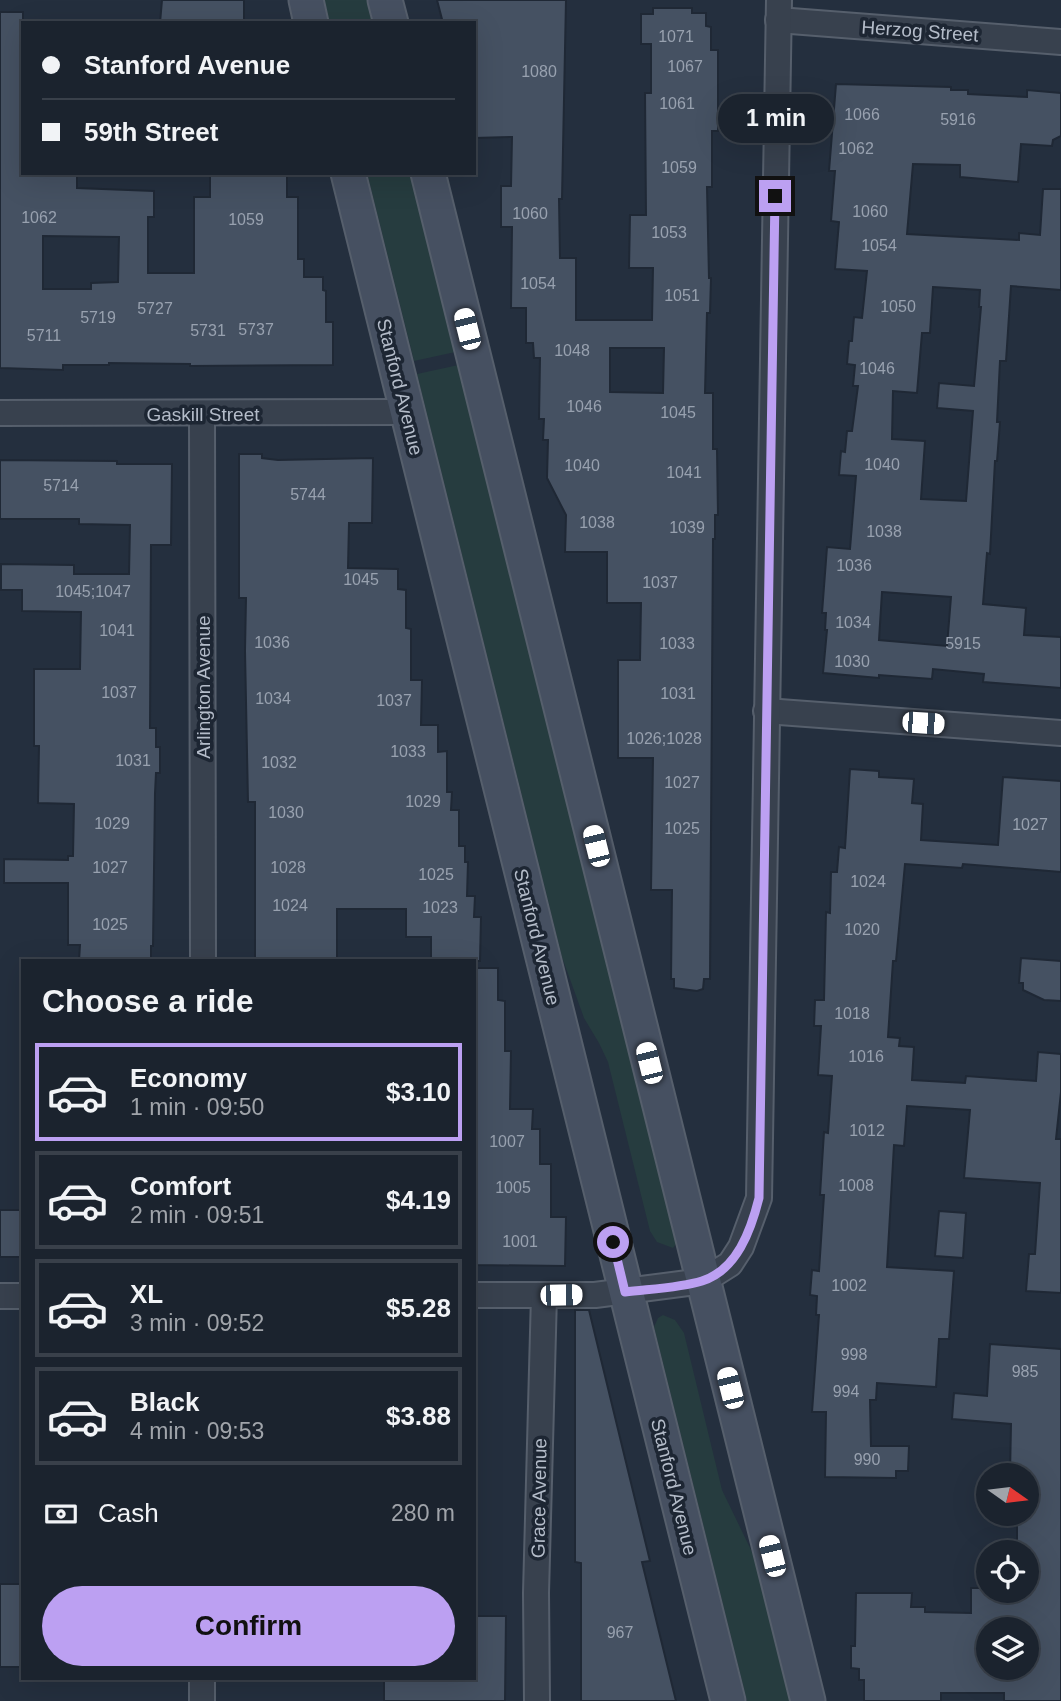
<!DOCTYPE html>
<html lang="en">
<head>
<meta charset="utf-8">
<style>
  :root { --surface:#1b232e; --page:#282f3a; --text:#f1f3f6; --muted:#a0a4aa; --line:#39404a; --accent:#bca0f2 }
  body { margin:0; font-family:Helvetica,sans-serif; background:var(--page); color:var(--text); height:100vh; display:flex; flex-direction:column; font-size:26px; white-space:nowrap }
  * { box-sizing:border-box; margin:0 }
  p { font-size:23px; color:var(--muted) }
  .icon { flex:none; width:38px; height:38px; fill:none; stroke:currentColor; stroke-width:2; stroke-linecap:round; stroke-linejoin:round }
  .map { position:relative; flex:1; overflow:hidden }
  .details { position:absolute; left:21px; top:959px; width:455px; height:721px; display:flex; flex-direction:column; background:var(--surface); border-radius:0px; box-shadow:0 7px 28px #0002,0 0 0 2px var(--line) }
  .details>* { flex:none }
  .top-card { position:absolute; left:21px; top:21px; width:455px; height:154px; border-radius:0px; box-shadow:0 7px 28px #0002,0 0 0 2px var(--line); display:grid; align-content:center; height:154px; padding:0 21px; background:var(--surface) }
  .needle { width:46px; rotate:104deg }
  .buttons { position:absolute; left:976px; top:1463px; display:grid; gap:14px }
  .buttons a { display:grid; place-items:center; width:63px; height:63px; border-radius:50%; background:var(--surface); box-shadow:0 7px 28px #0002,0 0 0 2px var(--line); font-size:35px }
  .end { position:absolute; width:32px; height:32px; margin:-16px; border:9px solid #bca0f2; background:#111; box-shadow:0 0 0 4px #111 }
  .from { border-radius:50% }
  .bubble { position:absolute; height:49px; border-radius:24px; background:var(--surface); box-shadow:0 7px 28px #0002,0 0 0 2px var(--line); font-size:23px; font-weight:600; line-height:49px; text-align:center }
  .car { position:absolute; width:21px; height:42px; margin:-21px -10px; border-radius:9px; box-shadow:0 0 5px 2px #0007; background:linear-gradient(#fff 24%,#345 0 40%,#fff 0 76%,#345 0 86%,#fff 0) }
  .top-card b { display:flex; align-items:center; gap:24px; height:66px; font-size:26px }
  .top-card b+b { border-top:2px solid var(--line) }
  .top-card i { width:18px; height:18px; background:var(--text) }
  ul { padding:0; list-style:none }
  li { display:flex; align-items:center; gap:21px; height:98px; margin:0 14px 10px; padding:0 7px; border:4px solid var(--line); border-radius:0px }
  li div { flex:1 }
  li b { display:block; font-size:26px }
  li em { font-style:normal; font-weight:600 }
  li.on { border-color:var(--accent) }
  li>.icon { width:63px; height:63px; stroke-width:1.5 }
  h2 { padding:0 21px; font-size:32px; line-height:84px }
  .pay { display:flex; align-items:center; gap:18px; height:77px; padding:0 21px; font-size:26px }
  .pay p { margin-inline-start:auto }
  .button { display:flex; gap:14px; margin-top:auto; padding:14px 21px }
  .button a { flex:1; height:80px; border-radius:42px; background:var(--accent); color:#111; font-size:28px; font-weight:600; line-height:80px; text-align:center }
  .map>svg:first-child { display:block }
</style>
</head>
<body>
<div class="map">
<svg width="1061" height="1701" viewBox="0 0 1061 1701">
  <rect width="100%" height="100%" fill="#242f3e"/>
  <g fill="#263c3f">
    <polygon points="324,0 373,0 379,23 330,23"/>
    <polygon points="367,173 416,173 460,351 414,361"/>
    <polygon points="463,364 679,1240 673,1248 657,1242 650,1231 608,1062 599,1043 584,1018 562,957 417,374"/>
    <polygon points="663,1315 675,1320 684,1333 722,1490 766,1581 796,1701 747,1701 654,1327 658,1318"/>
  </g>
  <g fill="#455162" stroke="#1f2835" stroke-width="2" fill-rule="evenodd">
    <polygon points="162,0 244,0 244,23 160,23"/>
    <path d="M437,0h129l-4,199h-3l1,59h16v62h76l1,-52h-24l1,-53h16l-1,-122h6v-49h-10v-30h12v-6h39v5h14v13l5,1v23h7v81h-6v56h-5l2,91h2l-1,35h-3l-2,80h8v56h4l1,66h-3v24h-2l-3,440h-6l-1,10 -6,2 -23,-3v-9h-3l1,-89h-21l2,-132h-35v-98h22l1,-57h-34v-51h-42l1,-37 -19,-37 1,-38h-5l1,-21h-5l1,-61h-6l-1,-15h-7v-35h-15l1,-81h-11v-41h10l1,-49 -38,1v-115h-31zM610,348h54l-1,45 -53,-1z"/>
    <path d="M0,12h23v161h54v15l77,3v26h-6v56h46v-76h16v-24h77v24h11v62h6v18h19v13l3,1v31h7v43l-143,1v-2l-81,-1v2h-46v5l-63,-2zM43,236l76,1 -1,45 -27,1v6h-48z"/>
    <path d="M836,84l115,3v3h17v4l59,3v-7l34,3v43l-8,4 -1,6 -31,-2 -3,38 -58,-5v-12l-47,-1 -6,70 112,6v-7l21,2 3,-46h18v101l-50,-4 -5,75h-6l-3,61h3l-3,39h-2l-5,93 -3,-1 -4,51 43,4 -2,27 37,2v51l-78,-6 1,-8 -51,-5 -1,10 -53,-4v3l-56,-5 4,-43h-2l1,-17h-4l5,-66 23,2 6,-73 -17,-1 2,-24 4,1 2,-21h5l6,-45h-5l2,-21 -8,-1 2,-23h3l2,-24 8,1 5,-47 -32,-2 4,-47 -8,-1 4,-50h-6zM933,287l47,3 -1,17h2l-7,79 -35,-3 -2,25 36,3 -7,90 -45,-2 4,-58 -33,-2 1,-48 24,2 5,-60h8zM882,592l69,5 -4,49 -68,-6z"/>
    <polygon points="239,454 262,454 262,458 278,460 373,458 372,523 349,523 348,568 398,569 398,589 406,590 406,628 411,629 411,680 422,680 421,725 438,725 438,752 447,751 447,792 452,792 451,810 459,810 459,846 465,846 465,862 468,862 467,896 475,896 474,917 481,917 480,961 431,961 431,937 406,937 406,909 337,909 337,961 255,961 255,802 248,802 245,651 246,598 239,598"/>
    <polygon points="0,460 117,461 117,464 172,464 171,545 151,545 150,728 156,728 156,747 160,747 160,773 156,773 155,793 153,946 151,946 151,961 79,961 80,945 68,945 68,883 4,883 4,859 68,860 68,856 73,856 74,804 38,803 39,746 34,746 34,669 80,669 81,612 22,611 22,590 1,590 1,564 74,565 74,574 129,574 130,525 79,524 79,519 0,519"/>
    <polygon points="850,769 879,771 879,777 914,779 912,803 923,804 921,840 998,845 1003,777 1061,781 1061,872 963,864 962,868 905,864 896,961 893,961 888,1037 900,1038 899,1046 914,1047 912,1080 965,1083 966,1076 1036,1081 1038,1052 1061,1054 1061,1092 1056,1139 1061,1139 1061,1293 1026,1291 1029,1254 1035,1254 1040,1183 964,1178 970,1110 907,1106 904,1146 894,1145 887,1267 954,1271 949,1339 939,1339 936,1387 877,1383 876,1400 870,1400 871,1446 909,1446 908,1471 896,1471 896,1478 825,1477 826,1412 812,1412 819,1315 816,1315 817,1296 810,1295 812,1270 819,1271 824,1195 820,1195 824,1132 828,1133 832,1076 818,1075 821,1026 814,1026 815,1000 824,1000 826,912 830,913 831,872 837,872 839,847 845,848"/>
    <polygon points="1021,958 1061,961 1061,1001 1044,1000 1023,990 1023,983 1019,983"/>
    <polygon points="474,968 498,968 498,1000 505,1001 505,1051 511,1051 510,1109 533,1109 532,1129 540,1129 540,1164 551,1164 551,1217 566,1217 565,1266 474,1265"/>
    <rect x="0" y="1210" width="23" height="47"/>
    <polygon points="939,1211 966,1213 963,1258 935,1256"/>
    <polygon points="575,1310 589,1310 650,1561 642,1562 676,1701 581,1701 581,1563 575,1562"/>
    <path d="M990,1344l71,5v352h-57v-8h-63v8h-77v-21h-5v-11l-8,-1v-22h4l1,-53h56l-1,14h14v5l46,1v-25h18v3h38v-39h-26v-3h10v-7h6v-28h10v-39h-17l1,-51 -59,-5 2,-26 33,3zM989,1629h38v39h-38z"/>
    <rect x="0" y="1584" width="23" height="83"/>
    <polygon points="474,1616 506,1616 505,1701 384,1701 384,1678 474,1678"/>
  </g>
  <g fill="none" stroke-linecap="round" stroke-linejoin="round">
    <defs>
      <g id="minor">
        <polyline points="778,20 1061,42"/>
        <polyline points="0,413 406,412"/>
        <polyline points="202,414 203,961"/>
        <polyline points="766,711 1061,733"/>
        <polyline points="474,1295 595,1295 703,1281 730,1264 741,1247 759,1198 779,0"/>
        <polyline points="0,1296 23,1296"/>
        <polyline points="202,1701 202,1678"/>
        <polyline points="537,1701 536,1593 544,1295"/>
      </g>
      <g id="secondary">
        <polyline points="306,0 311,23"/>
        <polyline points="385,0 391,23"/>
        <polyline points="348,173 728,1701"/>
        <polyline points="428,173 808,1701"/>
      </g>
    </defs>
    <use href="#minor" stroke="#565f6c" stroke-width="28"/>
    <use href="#secondary" stroke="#565f6c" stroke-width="37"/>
    <use href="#minor" stroke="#38414e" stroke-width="24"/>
    <use href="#secondary" stroke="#465061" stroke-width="33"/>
  </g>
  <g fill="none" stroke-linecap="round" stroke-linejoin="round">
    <path stroke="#bca0f2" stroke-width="9" d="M613,1242l12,50c24,-3 55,-4 77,-11 35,-11 49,-51 57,-83l16,-1002"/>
  </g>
  <g text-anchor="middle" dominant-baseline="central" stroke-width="7" stroke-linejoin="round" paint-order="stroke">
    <g font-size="16" fill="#98a1af">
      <text x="676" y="36">1071</text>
      <text x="685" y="66">1067</text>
      <text x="539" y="71">1080</text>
      <text x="677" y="103">1061</text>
      <text x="862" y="114">1066</text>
      <text x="958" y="119">5916</text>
      <text x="856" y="148">1062</text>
      <text x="679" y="167">1059</text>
      <text x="870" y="211">1060</text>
      <text x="530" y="213">1060</text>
      <text x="39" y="217">1062</text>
      <text x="246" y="219">1059</text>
      <text x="669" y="232">1053</text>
      <text x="879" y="245">1054</text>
      <text x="538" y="283">1054</text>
      <text x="682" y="295">1051</text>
      <text x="898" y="306">1050</text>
      <text x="155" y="308">5727</text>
      <text x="98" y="317">5719</text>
      <text x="256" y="329">5737</text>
      <text x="208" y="330">5731</text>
      <text x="44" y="335">5711</text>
      <text x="572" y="350">1048</text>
      <text x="877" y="368">1046</text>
      <text x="584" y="406">1046</text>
      <text x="678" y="412">1045</text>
      <text x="882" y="464">1040</text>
      <text x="582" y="465">1040</text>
      <text x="684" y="472">1041</text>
      <text x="61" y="485">5714</text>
      <text x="308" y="494">5744</text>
      <text x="597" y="522">1038</text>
      <text x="687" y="527">1039</text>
      <text x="884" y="531">1038</text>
      <text x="854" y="565">1036</text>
      <text x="361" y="579">1045</text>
      <text x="660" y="582">1037</text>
      <text x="93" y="591">1045;1047</text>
      <text x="853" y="622">1034</text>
      <text x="117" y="630">1041</text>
      <text x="272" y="642">1036</text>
      <text x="677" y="643">1033</text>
      <text x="963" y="643">5915</text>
      <text x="852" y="661">1030</text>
      <text x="119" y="692">1037</text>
      <text x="678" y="693">1031</text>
      <text x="273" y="698">1034</text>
      <text x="394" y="700">1037</text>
      <text x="664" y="738">1026;1028</text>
      <text x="408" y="751">1033</text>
      <text x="133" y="760">1031</text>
      <text x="279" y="762">1032</text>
      <text x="682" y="782">1027</text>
      <text x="423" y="801">1029</text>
      <text x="286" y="812">1030</text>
      <text x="112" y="823">1029</text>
      <text x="1030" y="824">1027</text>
      <text x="682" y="828">1025</text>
      <text x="110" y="867">1027</text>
      <text x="288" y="867">1028</text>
      <text x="436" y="874">1025</text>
      <text x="868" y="881">1024</text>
      <text x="290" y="905">1024</text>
      <text x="440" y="907">1023</text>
      <text x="110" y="924">1025</text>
      <text x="862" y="929">1020</text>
      <text x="852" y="1013">1018</text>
      <text x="866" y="1056">1016</text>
      <text x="867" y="1130">1012</text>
      <text x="507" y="1141">1007</text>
      <text x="856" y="1185">1008</text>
      <text x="513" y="1187">1005</text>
      <text x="520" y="1241">1001</text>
      <text x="849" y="1285">1002</text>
      <text x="854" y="1354">998</text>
      <text x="1025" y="1371">985</text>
      <text x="846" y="1391">994</text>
      <text x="867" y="1459">990</text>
      <text x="620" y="1632">967</text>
    </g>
    <g font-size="19" fill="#b4bcc9" stroke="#1d2633">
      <text transform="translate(920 31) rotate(4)">Herzog Street</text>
      <text transform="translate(400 387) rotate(76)">Stanford Avenue</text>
      <text x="203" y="414">Gaskill Street</text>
      <text transform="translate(203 687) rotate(-90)">Arlington Avenue</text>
      <text transform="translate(537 937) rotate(76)">Stanford Avenue</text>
      <text transform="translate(674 1487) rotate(76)">Stanford Avenue</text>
      <text transform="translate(539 1498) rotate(-89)">Grace Avenue</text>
    </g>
  </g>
</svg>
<div class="buttons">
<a><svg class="needle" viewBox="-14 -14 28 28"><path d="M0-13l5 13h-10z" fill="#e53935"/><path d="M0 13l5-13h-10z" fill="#a0a4aa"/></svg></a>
<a><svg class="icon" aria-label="locate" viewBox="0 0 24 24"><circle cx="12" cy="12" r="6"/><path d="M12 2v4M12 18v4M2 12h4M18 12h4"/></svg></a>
<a><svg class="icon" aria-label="layers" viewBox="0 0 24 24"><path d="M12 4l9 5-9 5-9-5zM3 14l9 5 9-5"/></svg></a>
</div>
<i class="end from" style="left:613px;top:1242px"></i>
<i class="end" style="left:775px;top:196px"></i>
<div class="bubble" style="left:718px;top:94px;width:116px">1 min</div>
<i class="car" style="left:467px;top:329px;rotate:346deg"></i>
<i class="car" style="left:923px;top:723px;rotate:94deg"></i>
<i class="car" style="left:596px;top:846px;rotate:346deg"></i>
<i class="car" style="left:649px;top:1063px;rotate:346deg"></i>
<i class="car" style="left:561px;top:1295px;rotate:89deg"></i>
<i class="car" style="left:730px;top:1388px;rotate:346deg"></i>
<i class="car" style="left:772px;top:1556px;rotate:346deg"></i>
<div class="top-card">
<b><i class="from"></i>Stanford Avenue</b>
<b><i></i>59th Street</b>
</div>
<section class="details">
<h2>Choose a ride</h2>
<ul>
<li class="on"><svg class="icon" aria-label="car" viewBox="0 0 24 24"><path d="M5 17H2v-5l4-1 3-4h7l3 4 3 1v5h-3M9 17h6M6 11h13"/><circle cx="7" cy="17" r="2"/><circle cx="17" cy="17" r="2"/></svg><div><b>Economy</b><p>1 min · 09:50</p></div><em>$3.10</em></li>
<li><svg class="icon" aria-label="car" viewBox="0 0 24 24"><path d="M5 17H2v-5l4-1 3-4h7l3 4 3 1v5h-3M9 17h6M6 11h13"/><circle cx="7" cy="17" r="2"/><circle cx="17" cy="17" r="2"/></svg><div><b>Comfort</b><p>2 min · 09:51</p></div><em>$4.19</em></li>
<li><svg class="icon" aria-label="car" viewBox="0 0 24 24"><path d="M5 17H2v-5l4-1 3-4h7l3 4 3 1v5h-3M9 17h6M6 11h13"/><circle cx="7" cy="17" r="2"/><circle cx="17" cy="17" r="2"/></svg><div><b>XL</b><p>3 min · 09:52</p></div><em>$5.28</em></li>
<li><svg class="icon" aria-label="car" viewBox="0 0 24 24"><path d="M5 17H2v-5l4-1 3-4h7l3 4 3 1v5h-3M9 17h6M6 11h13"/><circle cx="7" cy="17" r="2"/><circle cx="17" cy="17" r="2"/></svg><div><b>Black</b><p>4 min · 09:53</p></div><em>$3.88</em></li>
</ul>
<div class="pay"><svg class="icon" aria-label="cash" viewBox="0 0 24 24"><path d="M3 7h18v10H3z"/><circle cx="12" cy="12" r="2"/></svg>Cash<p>280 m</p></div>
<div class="button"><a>Confirm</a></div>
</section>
</div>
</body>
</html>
